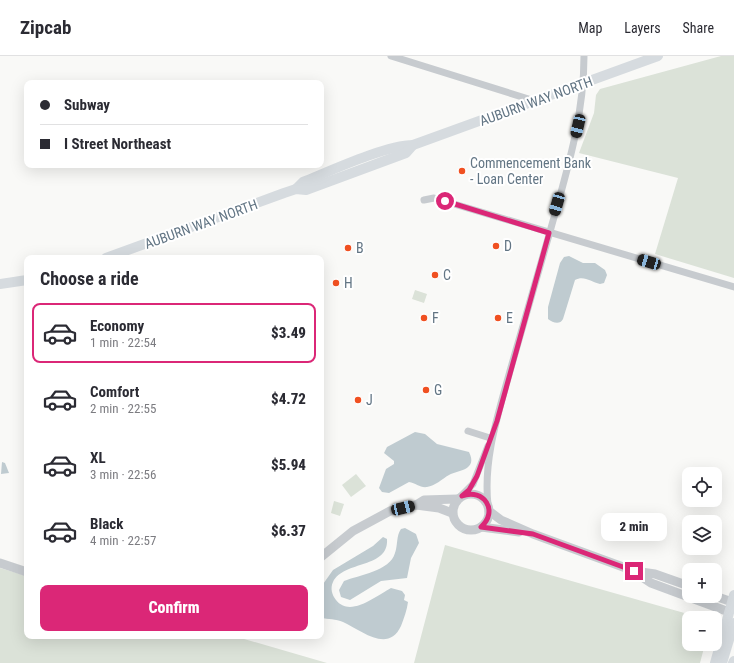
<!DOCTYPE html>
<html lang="en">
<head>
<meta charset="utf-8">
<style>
  :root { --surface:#fff; --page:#f2f2f3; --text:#2b2b33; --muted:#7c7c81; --line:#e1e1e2; --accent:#db2777 }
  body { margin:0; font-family:"Roboto Condensed",sans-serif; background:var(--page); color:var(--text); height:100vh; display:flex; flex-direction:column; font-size:15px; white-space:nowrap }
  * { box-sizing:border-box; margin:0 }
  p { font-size:13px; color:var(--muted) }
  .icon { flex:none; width:22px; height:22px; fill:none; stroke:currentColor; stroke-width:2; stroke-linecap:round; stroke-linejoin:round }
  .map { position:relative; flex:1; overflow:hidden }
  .side { position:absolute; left:24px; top:199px; width:300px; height:384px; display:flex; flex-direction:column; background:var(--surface); border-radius:8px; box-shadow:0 4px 16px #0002 }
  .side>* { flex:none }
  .top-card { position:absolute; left:24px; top:24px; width:300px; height:88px; border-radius:8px; box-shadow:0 4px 16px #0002; display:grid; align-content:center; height:88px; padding:0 16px; background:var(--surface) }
  .tools { position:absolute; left:682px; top:411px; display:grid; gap:8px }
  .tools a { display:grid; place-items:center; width:40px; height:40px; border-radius:8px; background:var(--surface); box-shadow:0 4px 16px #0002; font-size:20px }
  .end { position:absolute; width:18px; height:18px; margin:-9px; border:5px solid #db2777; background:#fff; box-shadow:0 0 0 2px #fff }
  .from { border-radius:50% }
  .bubble { position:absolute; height:28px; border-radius:8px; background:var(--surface); box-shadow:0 4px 16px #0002; font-size:13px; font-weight:800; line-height:28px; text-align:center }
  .car { position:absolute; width:12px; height:24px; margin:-12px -6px; border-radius:5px; box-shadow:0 0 3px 1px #0007; background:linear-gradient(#222 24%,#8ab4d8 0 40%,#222 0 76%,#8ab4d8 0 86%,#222 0) }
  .top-card b { display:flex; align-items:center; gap:14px; height:38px; font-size:15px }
  .top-card b+b { border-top:1px solid var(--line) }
  .top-card i { width:10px; height:10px; background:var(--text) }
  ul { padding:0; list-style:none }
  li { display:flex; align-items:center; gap:12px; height:60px; margin:0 8px 6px; padding:0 8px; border:2px solid transparent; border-radius:8px }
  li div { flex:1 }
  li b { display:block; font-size:15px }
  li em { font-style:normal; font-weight:800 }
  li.on { border-color:var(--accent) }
  li>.icon { width:36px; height:36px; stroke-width:1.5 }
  h2 { padding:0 16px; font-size:18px; line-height:48px }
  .action { display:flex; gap:8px; margin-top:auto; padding:8px 16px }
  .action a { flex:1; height:46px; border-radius:8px; background:var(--accent); color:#fff; font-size:16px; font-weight:800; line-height:46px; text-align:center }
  header { display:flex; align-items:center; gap:24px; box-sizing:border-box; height:56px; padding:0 20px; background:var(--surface); border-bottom:1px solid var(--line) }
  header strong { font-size:19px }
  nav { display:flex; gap:22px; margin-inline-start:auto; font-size:14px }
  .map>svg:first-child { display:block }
</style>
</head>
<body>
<header>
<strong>Zipcab</strong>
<nav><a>Map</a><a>Layers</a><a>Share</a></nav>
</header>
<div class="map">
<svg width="734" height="607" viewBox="0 0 734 607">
  <rect width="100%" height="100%" fill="#f9f9f7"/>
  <g fill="#dbe2d8">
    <polygon points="721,0 734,0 734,222 655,198 678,122 579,97 594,57 596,39 600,33"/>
    <polygon points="415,234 427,238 424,247 412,243"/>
    <polygon points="356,418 366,430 351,441 342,429"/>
    <polygon points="334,445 344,448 340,460 331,457"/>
    <polygon points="445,489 702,562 689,562 689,588 705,588 700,607 414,607"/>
    <polygon points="0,512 27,520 27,580 234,580 327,607 0,607"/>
  </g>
  <g fill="#bfcbd0">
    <path d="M569,200l14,7h12l10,7 2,5 -3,8 -4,1c-9,-2 -16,-9 -25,-4l-12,39c-3,6 -10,4 -15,0v-12l12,-44 4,-6z"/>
    <path d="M415,376l10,2 12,10 32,8c9,18 -10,18 -20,23 -7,4 -14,11 -22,12 -7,1 -11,-4 -18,-5l-20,11 -7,-1 -3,-4 7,-19 8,-5v-3l-10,-8 3,-6z"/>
    <polygon points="2,406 5,407 9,417 1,418"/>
    <path d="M405,472l11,6 3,9 -8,15 -4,20 -26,3 -31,19 -9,-3 -2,-7 5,-9c15,-6 46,-10 51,-28 3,-8 1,-17 6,-24z"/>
    <path d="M383,481l4,2c2,30 -43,21 -54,43 -3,6 -1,13 3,18 14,18 40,-4 55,-12l11,3 3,4 -1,5 4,2c-1,8 -4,16 -7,24 -13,28 -40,4 -58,-4 -7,-3 -15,-3 -22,-4v-31l12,-17 40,-24z"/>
  </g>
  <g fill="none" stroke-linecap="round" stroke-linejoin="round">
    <g stroke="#c7cbcf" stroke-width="7">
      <polyline points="391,0 535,45"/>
      <polyline points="424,144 434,142 734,231"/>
      <polyline points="468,375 490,382"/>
      <polyline points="462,439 473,428 488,390"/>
      <path d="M488,449c-5,-46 10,-90 22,-134 14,-48 27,-95 41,-143 16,-57 33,-112 33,-172"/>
    </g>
    <g stroke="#c7cbcf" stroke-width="9">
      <circle cx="471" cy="456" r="18"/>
      <polyline points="489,455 501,464 533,478 634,515 655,518 689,530"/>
      <polyline points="452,457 439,452 416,449 424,444 457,443"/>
      <polyline points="481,471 519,476"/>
      <polyline points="321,501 353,475 390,455 416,449"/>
      <polyline points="0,507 27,516"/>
      <polyline points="636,517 651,527 729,556"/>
      <polyline points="715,540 732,546"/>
    </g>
    <g stroke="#d6dbdf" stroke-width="10">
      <path d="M296,133l7,-7c27,-11 83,-37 110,-37l245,-89"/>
      <polyline points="106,202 284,137 296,133 306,134 406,97 413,89"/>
      <polyline points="0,228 27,224"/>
      <polyline points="715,607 734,539"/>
      <polyline points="722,607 734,567"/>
      <polyline points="733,607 734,605"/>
    </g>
  </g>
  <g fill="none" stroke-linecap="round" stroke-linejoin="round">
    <path stroke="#db2777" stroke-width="5" d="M445,145l104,32 -52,188 -20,55 -8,14 -7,6c22,-8 37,15 19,31l52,7 101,37"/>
  </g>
  <g fill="#f05021" stroke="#fff" stroke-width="1.5">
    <circle cx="462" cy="115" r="4"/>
    <circle cx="496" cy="190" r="4"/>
    <circle cx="348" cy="192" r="4"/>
    <circle cx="435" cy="219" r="4"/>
    <circle cx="336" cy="227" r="4"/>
    <circle cx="424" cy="262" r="4"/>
    <circle cx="498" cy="262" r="4"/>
    <circle cx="426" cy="334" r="4"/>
    <circle cx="358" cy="344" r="4"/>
  </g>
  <g text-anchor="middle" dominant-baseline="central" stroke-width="4" stroke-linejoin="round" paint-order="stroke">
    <g font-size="14" fill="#627584" stroke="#fff">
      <text transform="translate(536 45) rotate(-20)">AUBURN WAY NORTH</text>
      <text transform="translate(201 168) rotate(-20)">AUBURN WAY NORTH</text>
    </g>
    <g font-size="14" fill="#627584" stroke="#fff" text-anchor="start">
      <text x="470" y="107">Commencement Bank<tspan x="470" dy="16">- Loan Center</tspan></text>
      <text x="504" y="190">D</text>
      <text x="356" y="192">B</text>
      <text x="443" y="219">C</text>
      <text x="344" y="227">H</text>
      <text x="432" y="262">F</text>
      <text x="506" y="262">E</text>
      <text x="434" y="334">G</text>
      <text x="366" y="344">J</text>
    </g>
  </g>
</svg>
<div class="tools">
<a><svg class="icon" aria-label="locate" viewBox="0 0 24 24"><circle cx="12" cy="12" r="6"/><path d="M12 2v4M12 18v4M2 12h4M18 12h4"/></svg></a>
<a><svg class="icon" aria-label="layers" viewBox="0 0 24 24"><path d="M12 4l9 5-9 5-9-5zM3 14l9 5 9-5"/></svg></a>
<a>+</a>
<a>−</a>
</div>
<i class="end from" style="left:445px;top:145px"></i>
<i class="end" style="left:634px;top:515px"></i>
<div class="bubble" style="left:601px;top:457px;width:66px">2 min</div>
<i class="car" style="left:578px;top:70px;rotate:193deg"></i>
<i class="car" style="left:557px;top:148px;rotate:196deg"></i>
<i class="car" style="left:649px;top:206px;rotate:286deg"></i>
<i class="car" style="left:403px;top:452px;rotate:77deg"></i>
<div class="top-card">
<b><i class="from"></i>Subway</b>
<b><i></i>I Street Northeast</b>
</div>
<section class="side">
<h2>Choose a ride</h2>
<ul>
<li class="on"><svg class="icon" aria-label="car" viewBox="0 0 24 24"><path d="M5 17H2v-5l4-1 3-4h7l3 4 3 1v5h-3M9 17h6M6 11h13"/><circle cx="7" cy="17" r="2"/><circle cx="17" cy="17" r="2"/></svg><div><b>Economy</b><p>1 min · 22:54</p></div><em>$3.49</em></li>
<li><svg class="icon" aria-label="car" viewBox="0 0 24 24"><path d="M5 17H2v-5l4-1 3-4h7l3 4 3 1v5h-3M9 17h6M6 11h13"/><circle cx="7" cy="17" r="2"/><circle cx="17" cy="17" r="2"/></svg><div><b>Comfort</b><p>2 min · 22:55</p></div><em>$4.72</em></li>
<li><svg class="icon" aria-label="car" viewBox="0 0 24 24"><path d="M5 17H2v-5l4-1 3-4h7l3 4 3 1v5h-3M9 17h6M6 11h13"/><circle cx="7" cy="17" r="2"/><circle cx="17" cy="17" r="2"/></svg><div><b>XL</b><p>3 min · 22:56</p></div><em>$5.94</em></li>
<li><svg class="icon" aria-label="car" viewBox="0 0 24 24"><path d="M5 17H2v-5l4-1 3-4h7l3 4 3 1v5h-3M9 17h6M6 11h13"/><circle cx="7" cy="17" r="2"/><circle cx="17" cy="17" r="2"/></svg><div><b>Black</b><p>4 min · 22:57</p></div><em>$6.37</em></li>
</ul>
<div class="action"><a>Confirm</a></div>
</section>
</div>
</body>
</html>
